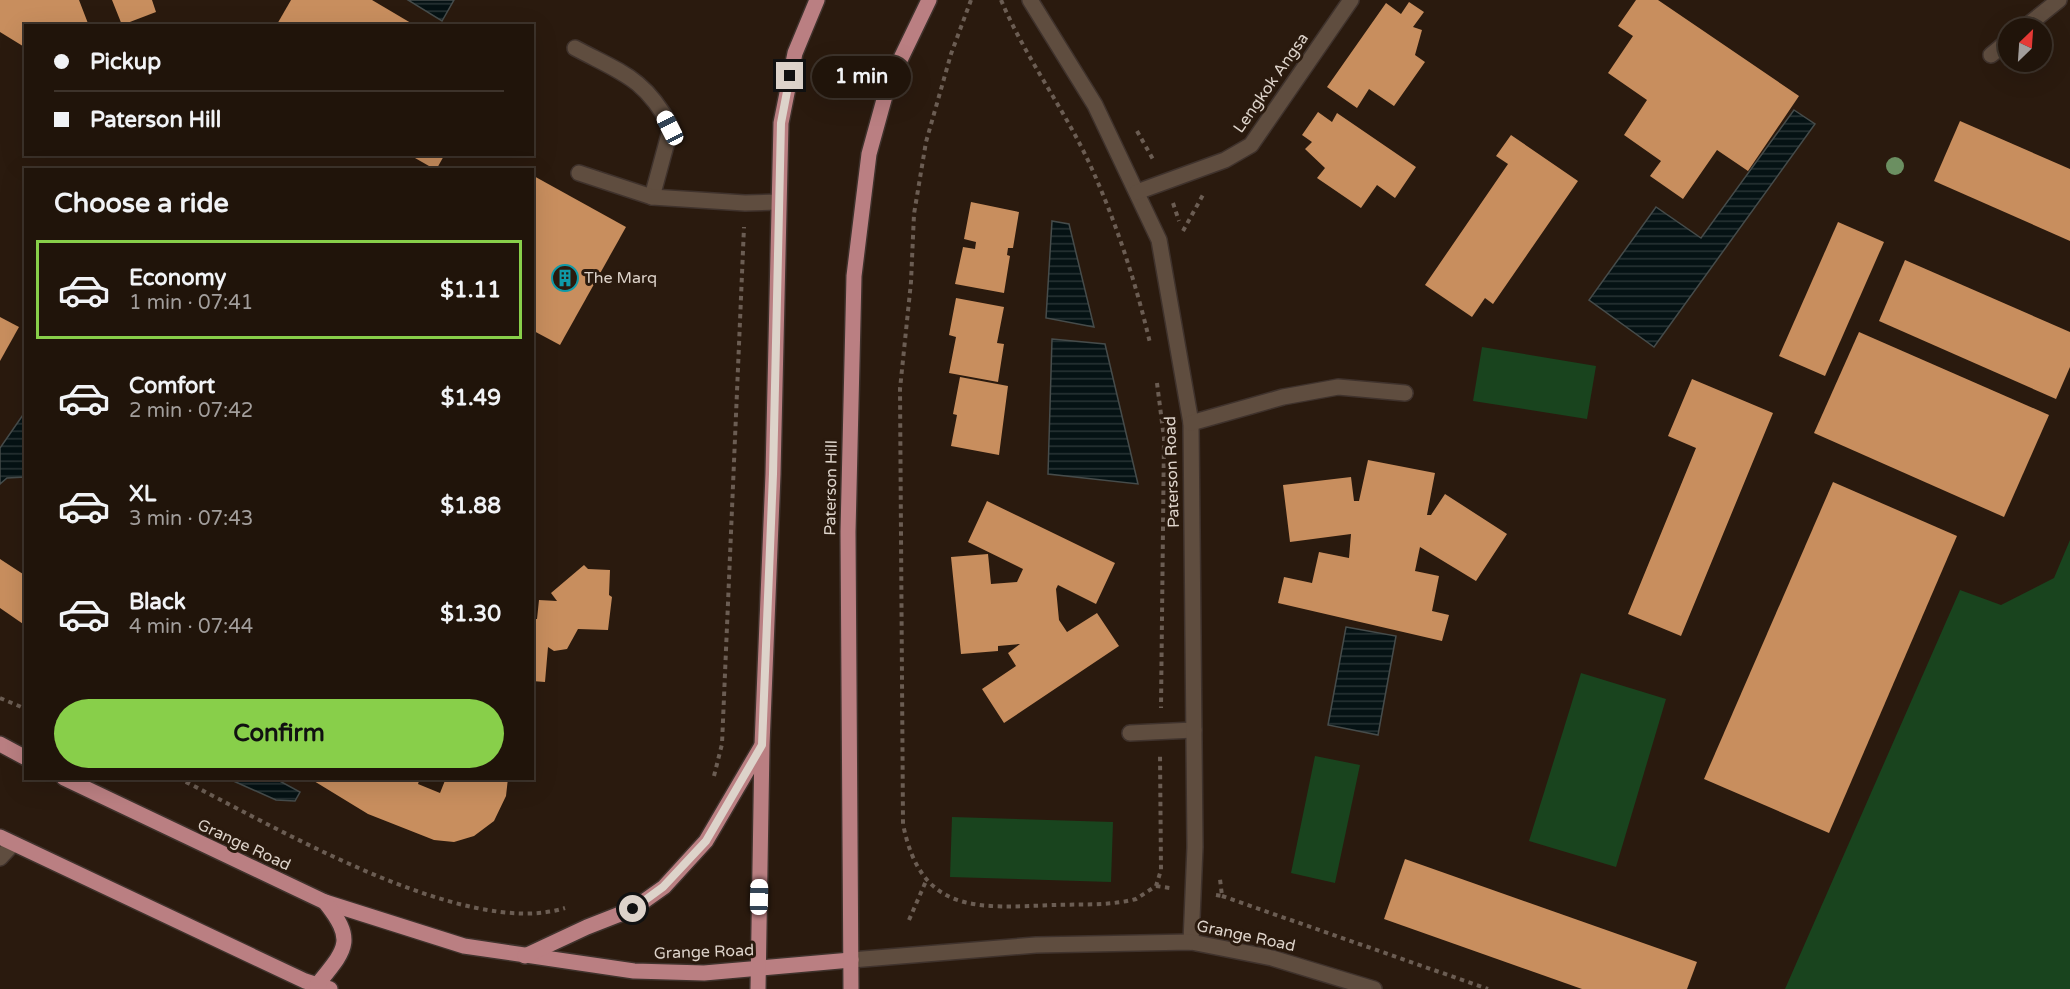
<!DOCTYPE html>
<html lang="en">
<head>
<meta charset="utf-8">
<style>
  :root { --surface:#20140a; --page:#281d13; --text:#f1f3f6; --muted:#a29e9c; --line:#3d332b; --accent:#88cf4a }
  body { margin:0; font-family:"Varela Round",sans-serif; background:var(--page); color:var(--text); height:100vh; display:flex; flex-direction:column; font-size:22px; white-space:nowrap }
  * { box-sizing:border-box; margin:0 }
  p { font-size:20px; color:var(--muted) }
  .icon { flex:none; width:33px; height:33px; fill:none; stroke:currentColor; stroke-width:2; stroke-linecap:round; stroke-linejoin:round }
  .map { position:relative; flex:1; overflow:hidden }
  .details { position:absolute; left:24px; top:168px; width:510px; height:612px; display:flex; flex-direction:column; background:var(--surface); border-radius:0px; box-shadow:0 6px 24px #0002,0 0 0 2px var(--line) }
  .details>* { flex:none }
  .hud { position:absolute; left:24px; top:24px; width:510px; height:132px; border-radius:0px; box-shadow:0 6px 24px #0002,0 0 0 2px var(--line); display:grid; align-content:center; height:132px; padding:0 30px; background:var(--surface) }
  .needle { width:39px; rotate:25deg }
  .buttons { position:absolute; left:1998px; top:18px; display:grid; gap:12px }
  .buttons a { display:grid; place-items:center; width:54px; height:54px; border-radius:50%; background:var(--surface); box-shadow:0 6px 24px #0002,0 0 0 2px var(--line); font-size:30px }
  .end { position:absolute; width:27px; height:27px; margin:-14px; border:8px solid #ddd3ca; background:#111; box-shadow:0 0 0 3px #111 }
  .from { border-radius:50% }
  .bubble { position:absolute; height:42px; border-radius:21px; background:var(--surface); box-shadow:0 6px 24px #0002,0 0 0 2px var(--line); font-size:20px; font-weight:800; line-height:42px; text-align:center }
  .car { position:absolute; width:18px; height:36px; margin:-18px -9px; border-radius:8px; box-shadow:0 0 4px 2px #0007; background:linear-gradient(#fff 24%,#345 0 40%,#fff 0 76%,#345 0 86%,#fff 0) }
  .hud b { display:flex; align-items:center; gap:21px; height:57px; font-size:22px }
  .hud b+b { border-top:2px solid var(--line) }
  .hud i { width:15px; height:15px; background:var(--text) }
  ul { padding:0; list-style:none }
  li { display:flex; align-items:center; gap:18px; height:99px; margin:0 12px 9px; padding:0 18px; border:3px solid transparent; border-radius:0px }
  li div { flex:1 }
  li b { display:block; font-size:22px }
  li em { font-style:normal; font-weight:800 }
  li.current { border-color:var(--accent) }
  li>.icon { width:54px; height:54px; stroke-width:1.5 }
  h2 { padding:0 30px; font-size:27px; line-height:72px }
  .primary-button { display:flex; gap:12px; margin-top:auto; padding:12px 30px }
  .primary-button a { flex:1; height:69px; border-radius:36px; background:var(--accent); color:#111; font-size:24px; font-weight:800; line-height:69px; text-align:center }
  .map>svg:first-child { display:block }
</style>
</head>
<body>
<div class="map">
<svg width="2070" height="989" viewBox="0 0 2070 989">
  <defs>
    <pattern id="water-rules" width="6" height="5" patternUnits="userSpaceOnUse" patternTransform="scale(1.5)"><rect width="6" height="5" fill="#051214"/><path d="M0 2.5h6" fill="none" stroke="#293435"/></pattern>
  </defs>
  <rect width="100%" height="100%" fill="#2a1a0e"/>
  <g fill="#19441e">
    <polygon points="1482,347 1596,366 1587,419 1473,401"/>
    <polygon points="2070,540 2070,989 1785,989 1960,590 2001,605 2054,578"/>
    <polygon points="1581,673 1666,699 1616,867 1529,841"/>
    <polygon points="1315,756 1360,765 1335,883 1291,873"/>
    <polygon points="952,817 1113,822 1111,882 950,877"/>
  </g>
  <g fill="url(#water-rules)" stroke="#464c4b" stroke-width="1.5">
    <polygon points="408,0 454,0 442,21"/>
    <polygon points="1794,110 1815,124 1654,347 1589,300 1656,207 1701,238"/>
    <polygon points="1052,221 1069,224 1094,327 1046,318"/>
    <polygon points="1052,339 1105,344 1138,484 1048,474"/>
    <polygon points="25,412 25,477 7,478 0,484 0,448"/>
    <polygon points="1346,627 1396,636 1378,735 1328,725"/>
    <polygon points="229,779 276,779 300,792 295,801 276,800"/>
  </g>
  <g fill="#c88e5e">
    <polygon points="0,0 79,0 89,26 26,26 26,48 0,32"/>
    <polygon points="112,0 152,0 156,12 122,25"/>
    <polygon points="291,0 372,0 416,26 276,26"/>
    <polygon points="1636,0 1658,0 1799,96 1748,171 1717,150 1683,199 1650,176 1661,161 1624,135 1647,100 1608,73 1633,36 1618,26"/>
    <polygon points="1409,2 1424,12 1413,27 1422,30 1415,55 1425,62 1394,106 1369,89 1357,108 1327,87 1386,3 1401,14"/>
    <polygon points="1318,112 1332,122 1337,113 1416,167 1395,198 1377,185 1361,208 1317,178 1325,168 1305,149 1312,142 1302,135"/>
    <polygon points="1960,121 2070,169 2070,241 1934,181"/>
    <polygon points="1511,135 1578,181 1493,304 1485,298 1472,317 1425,285 1508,164 1496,156"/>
    <polygon points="408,154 445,154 436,170"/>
    <polygon points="532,175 626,227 560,345 532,330"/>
    <polygon points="971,202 1019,212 1013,248 1008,248 1007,255 1010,256 1004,293 955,284 963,247 975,249 976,242 964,239"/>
    <polygon points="1838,222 1884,242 1825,376 1779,356"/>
    <polygon points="1905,260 2070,332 2070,367 2056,399 1879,321"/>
    <polygon points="956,298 1004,307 997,343 1004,344 998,382 949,373 956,337 949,335"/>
    <polygon points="0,317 19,327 0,361"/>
    <polygon points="1859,332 2049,415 2004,517 1814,433"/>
    <polygon points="960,377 1008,386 999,455 951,446 957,415 953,414"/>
    <polygon points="1692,379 1773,413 1681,636 1628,614 1696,448 1668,436"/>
    <polygon points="1368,460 1435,473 1427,515 1431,515 1445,494 1507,534 1476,581 1420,547 1415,571 1439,576 1432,611 1449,615 1442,641 1278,603 1284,577 1312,583 1319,552 1349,558 1351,534 1290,542 1283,485 1351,477 1354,501 1359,501"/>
    <polygon points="1833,482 1957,536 1829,833 1704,779"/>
    <polygon points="987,501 1115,563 1096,604 1058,585 1056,589 1059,620 1067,632 1097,613 1119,646 1004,723 982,689 1016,666 1008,653 1020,644 998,646 998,651 961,654 951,557 988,554 991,584 1017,582 1023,569 968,542"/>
    <polygon points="0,559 26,576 26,626 0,608"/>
    <polygon points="584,565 588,569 610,570 609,595 612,597 608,630 578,629 567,649 554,651 548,647 545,682 532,681 532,619 537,619 539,600 557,601 551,593"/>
    <polygon points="309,778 420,778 418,784 440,793 446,778 508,778 506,796 494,821 474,836 454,842 434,840 368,814"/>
    <polygon points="1405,859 1697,962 1687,989 1582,989 1384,919"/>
  </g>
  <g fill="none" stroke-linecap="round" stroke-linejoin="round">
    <defs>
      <g id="lane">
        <polyline points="2024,28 2059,0"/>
        <path d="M575,48c47,25 70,30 96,79l-19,70"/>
        <polyline points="1991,55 2008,41"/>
        <polyline points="579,173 652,197 745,203 778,202"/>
        <polyline points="1130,733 1194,730"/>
        <polyline points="0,858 13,844"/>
      </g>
      <g id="street">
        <polyline points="1030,0 1095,105 1159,240 1191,423 1195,847 1191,942"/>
        <polyline points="1137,192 1225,160 1251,145 1351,0"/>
        <polyline points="1191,423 1283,397 1338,387 1405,393"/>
      </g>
      <polyline id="secondary" points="851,960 1036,945 1191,942 1272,958 1374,989"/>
      <g id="primary">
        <polyline points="0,744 26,758"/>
        <polyline points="64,778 325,902 464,946 634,971 704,973 851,960"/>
        <polyline points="0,837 305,981 330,989"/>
        <polyline points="525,956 587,927 633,909 664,887 706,841 761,747"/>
        <path d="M317,985c29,-36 39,-44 8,-83"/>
        <polyline points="758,989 762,745 773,474 781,123 795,53 817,0"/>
        <polyline points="851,989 848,532 854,276 869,154 888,85 929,0"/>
      </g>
    </defs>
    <use href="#lane" stroke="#3f322c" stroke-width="18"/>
    <use href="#street" stroke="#3f322c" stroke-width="18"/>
    <use href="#secondary" stroke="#3f322c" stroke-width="18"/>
    <use href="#primary" stroke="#3f322c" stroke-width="18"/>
    <g stroke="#6b5d53" stroke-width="4" stroke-dasharray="4.5 4.5" stroke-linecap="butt">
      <path d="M971,0l-20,54 -25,88 -12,72 -3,68 -11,107 3,435c18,91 75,84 151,81 26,-1 56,1 82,-6l20,-13 5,-16 -1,-116"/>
      <path d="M1001,0c25,59 65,111 91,169 25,56 44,114 58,174"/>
      <polyline points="1137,131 1154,161"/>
      <polyline points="1173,203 1179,221"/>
      <polyline points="1183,231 1204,193"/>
      <polyline points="1157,383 1164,438 1161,708"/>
      <polyline points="0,698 26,709"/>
      <polyline points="714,776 722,744 744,227"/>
      <path d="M178,778c93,46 286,162 387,130"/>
      <polyline points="1156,886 1170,888"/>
      <polyline points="1216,895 1222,896 1220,879"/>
      <polyline points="1222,896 1488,989"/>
      <polyline points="909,920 926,881"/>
    </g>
    <use href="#lane" stroke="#5f4d3f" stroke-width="15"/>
    <use href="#street" stroke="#5f4d3f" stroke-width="15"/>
    <use href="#secondary" stroke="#5f4d3f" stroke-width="15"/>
    <use href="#primary" stroke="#ba7f82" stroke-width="15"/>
  </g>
  <circle fill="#6b8f61" cx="1895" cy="166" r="9"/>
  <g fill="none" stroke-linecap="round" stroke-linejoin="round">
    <polyline stroke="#ddd3ca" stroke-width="8" points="633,909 663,887 706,841 762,745 773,474 781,123 790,76"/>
  </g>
  <defs>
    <symbol id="building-ring" viewBox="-11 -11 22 22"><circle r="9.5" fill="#2a1a0e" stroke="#0f9aa8" stroke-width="1.5"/><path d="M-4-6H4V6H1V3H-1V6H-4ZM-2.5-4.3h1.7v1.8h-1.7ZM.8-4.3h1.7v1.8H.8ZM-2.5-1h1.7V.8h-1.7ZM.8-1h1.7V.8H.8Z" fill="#0f9aa8"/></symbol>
  </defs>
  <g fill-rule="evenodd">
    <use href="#building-ring" x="550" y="263" width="30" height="30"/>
  </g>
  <g text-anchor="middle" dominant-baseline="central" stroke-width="6" stroke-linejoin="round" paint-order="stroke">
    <g font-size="16" fill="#ddd3ca" stroke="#2a1a0e">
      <text transform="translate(1271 83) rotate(-55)">Lengkok Angsa</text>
      <text transform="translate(1172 472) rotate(-92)">Paterson Road</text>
      <text transform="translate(831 488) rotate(-89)">Paterson Hill</text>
      <text transform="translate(244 845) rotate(25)">Grange Road</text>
      <text transform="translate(1246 936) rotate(12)">Grange Road</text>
      <text transform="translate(704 952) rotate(-2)">Grange Road</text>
    </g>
    <g font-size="16" fill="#ddd3ca" stroke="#2a1a0e" text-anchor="start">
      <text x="584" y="278">The Marq</text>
    </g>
  </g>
</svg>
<div class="buttons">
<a><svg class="needle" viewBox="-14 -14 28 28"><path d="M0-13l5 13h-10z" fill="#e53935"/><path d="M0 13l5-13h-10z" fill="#a29e9c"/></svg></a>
</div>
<i class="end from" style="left:633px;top:909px"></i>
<i class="end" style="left:790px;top:76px"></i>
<div class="bubble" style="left:812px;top:56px;width:99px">1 min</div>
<i class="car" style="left:670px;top:128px;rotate:333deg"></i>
<i class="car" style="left:759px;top:897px;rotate:1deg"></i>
<div class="hud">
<b><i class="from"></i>Pickup</b>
<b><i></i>Paterson Hill</b>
</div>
<section class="details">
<h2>Choose a ride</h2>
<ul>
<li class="current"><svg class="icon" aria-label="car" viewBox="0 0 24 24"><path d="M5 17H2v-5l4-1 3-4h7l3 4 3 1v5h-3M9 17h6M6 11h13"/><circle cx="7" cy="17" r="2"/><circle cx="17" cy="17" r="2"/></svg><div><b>Economy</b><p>1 min · 07:41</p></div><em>$1.11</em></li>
<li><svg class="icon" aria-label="car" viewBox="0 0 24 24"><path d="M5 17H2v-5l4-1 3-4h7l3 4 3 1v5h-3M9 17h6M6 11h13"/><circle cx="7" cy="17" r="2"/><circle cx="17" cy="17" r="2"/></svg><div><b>Comfort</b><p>2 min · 07:42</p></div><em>$1.49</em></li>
<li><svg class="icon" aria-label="car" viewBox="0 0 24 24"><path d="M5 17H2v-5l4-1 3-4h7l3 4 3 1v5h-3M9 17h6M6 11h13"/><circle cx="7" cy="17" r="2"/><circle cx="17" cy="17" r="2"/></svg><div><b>XL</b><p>3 min · 07:43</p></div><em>$1.88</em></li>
<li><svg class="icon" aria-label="car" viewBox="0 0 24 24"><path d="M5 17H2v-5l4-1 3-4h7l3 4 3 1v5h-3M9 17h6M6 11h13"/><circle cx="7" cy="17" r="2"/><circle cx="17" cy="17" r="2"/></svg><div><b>Black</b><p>4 min · 07:44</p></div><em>$1.30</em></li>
</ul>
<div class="primary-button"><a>Confirm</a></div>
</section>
</div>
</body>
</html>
